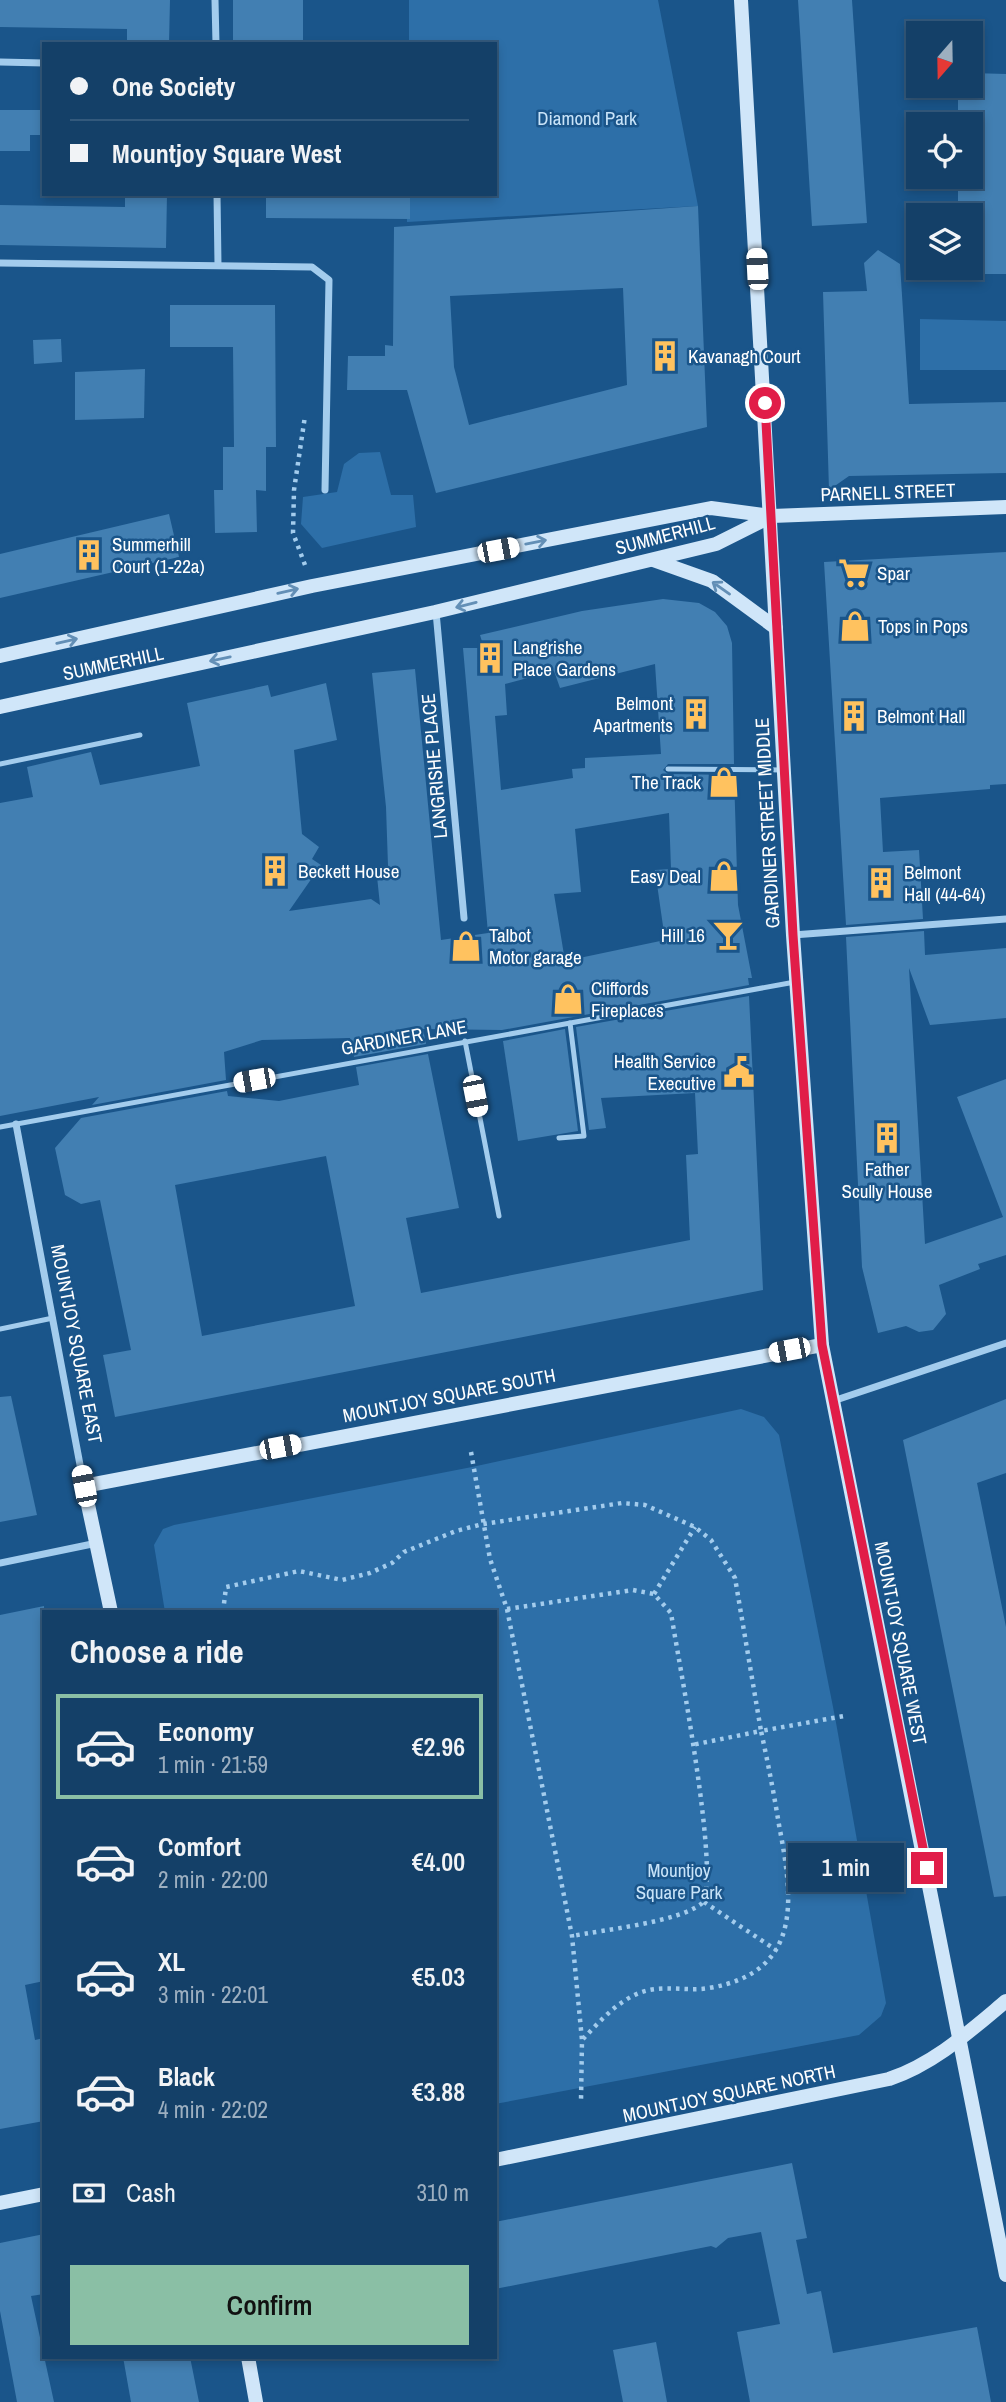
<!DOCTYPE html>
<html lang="en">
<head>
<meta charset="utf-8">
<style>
  :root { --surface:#144068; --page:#214b71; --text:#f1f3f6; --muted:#9dafc0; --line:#33597c; --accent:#8abfa5 }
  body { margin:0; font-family:"Archivo Narrow",sans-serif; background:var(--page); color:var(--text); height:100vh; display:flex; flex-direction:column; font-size:26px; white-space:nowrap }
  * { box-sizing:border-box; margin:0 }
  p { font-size:23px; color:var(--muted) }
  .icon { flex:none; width:38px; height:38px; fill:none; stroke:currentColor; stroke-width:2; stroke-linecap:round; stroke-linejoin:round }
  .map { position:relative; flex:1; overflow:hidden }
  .drawer { position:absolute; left:42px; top:1610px; width:455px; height:749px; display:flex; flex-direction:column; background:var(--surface); border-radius:0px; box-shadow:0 4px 10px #0003,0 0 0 2px var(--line) }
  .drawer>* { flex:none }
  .banner { position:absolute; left:42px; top:42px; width:455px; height:154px; border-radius:0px; box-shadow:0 4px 10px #0003,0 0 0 2px var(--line); display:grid; align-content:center; height:154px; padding:0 28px; background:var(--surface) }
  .needle { width:46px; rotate:200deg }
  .fabs { position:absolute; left:906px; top:21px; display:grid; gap:14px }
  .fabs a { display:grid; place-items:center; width:77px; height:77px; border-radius:0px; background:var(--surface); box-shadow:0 4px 10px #0003,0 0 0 2px var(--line); font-size:35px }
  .end { position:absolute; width:32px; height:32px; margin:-16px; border:9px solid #e11d48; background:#fff; box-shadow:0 0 0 4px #fff }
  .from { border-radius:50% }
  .bubble { position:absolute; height:49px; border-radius:0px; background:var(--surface); box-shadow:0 4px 10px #0003,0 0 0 2px var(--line); font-size:23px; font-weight:600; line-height:49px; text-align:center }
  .car { position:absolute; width:21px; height:42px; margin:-21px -10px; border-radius:9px; box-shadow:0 0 5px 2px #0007; background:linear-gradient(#fff 24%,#345 0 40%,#fff 0 76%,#345 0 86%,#fff 0) }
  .banner b { display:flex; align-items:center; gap:24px; height:66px; font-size:26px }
  .banner b+b { border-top:2px solid var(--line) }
  .banner i { width:18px; height:18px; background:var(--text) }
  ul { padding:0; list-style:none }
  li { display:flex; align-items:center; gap:21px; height:105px; margin:0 14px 10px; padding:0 14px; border:4px solid transparent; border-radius:0px }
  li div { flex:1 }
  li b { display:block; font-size:26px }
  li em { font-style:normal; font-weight:600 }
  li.active { border-color:var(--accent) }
  li>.icon { width:63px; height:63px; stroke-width:1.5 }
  h2 { padding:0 28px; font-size:32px; line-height:84px }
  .pay { display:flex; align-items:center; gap:18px; height:77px; padding:0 28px; font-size:26px }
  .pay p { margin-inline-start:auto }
  .action { display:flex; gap:14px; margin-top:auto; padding:14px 28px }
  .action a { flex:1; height:80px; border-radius:0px; background:var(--accent); color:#111; font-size:28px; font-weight:600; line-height:80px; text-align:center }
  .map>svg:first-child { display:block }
</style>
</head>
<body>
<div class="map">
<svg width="1006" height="2402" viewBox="0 0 1006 2402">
  <rect width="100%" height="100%" fill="#1a558a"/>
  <g fill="#2d6fa8">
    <polygon points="409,0 658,0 698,206 407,222 407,194 495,194 495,44 409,44"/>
    <polygon points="920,319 1006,321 1006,370 920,370"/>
    <polygon points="380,452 391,495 413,495 416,527 322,548 301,524 303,497 337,492 344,464 359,453"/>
    <polygon points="741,1409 764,1417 779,1435 835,1717 886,2003 881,2016 859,2035 495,2104 495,1612 165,1612 154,1545 163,1529 174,1525 472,1467"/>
  </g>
  <g fill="#427fb2" fill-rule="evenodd">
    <polygon points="0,0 170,0 169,44 127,44 127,29 0,27"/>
    <rect x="233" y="0" width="70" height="44"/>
    <polygon points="798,0 852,0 867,223 812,226"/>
    <polygon points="971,73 1006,74 1006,274 971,274 971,215 958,215 958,177 971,177 971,124 958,124 958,86 971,86"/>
    <polygon points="0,110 44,110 44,135 30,135 30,151 0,151"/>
    <polygon points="125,194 167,194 166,248 0,245 0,205 125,207"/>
    <polygon points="266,194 410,194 410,219 266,218"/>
    <path d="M698,206l9,221 -271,66 -29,-103h-60l1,-34h37v-11l8,1 1,-119zM623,288l4,97 -158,40 -15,-58 -4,-71z"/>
    <polygon points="878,250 900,264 909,404 1006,402 1006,473 849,476 829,490 823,292 867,291 864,263"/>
    <polygon points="170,305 275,305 276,447 266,447 266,491 256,490 257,532 215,533 214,490 223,490 223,447 234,447 233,347 170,347"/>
    <polygon points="61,339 62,362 34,364 33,340"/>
    <polygon points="145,369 144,418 75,420 75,372"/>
    <polygon points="169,514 179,557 0,598 0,554"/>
    <polygon points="1006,552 1006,784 990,785 990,789 880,798 883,852 919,850 923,919 846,925 824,562"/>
    <path d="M663,599l36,4 16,9 12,14 5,17 2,121h-66l-5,6 5,4 66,1 4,130 14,73h-4l1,7 -247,45 -79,-1 3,15 -72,13 -4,-19 -88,2 -38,12 2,28 -134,25 7,-8 -99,19v-313l33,-6 -6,-30 64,-15 9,33 100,-19 -13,-63 81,-18 3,12 55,-14 11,57 -43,10 8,84 17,13 -7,12 9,6 -32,46 82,-12 9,6 -4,-38 12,-1 -2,-59 -14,-134 43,-4 26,271 47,-7 -25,-285h21l-4,-13 102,-24zM655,664l6,90 -76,4v10l-13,1 1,9 -72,12 -6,-74 12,-1 -2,-31 49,-13 6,17zM669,813l2,56 -16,1 10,70 -100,21 -11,-67 27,-2 -6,-63z"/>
    <polygon points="924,931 925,955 1006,948 1006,1018 930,1025 909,968 925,1244 1003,1217 957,1097 1006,1079 1006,1255 978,1264 980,1269 939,1285 946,1314 933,1330 919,1332 906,1326 878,1333 862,1267 846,937"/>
    <path d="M749,996l14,294 -648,127 -12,-62 28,-5 -31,-150 -19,4 -16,-9 -10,-47 26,-30 146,-27 1,5 51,5 80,-16 -3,-18 72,-13 31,154 -53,10 15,75 269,-53 -4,-85 12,-1 -3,-61 -94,5 5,30 -17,2 -13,-103zM326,1156l29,150 -153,30 -27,-151z"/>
    <polygon points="565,1029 578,1131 518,1141 503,1041"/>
    <polygon points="11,1396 37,1515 0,1522 0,1397"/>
    <polygon points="1006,1399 1006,1473 977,1483 1006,1627 1006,1896 994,1897 903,1440"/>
    <polygon points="44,1606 44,1981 25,1985 35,2040 44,2038 44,2121 0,2129 0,1615"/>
    <polygon points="792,2163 807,2238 796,2240 807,2294 821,2291 833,2353 977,2327 991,2402 750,2402 737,2332 780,2324 761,2232 728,2238 716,2248 711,2246 495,2289 495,2222"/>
    <polygon points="44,2234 44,2294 31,2296 54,2402 17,2402 0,2311 0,2243"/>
    <polygon points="656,2342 667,2402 623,2402 613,2350"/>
    <polygon points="123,2357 190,2357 199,2402 131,2402"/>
  </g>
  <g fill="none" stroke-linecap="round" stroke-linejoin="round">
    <g stroke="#a3cced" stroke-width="4.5" stroke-dasharray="3.5 5" stroke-linecap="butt">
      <polyline points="305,565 293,533 294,490 305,416"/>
      <polyline points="471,1452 490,1559 507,1609 572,1936 582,2040 581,2101"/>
      <polyline points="654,1594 695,1527"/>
      <path d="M507,1609l126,-19 21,4 17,19c6,40 52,272 30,291 -23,18 -98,26 -129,32"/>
      <polyline points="223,1612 226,1587 299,1571 342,1580 370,1573 392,1563 404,1552 456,1531 483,1524 622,1503 645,1505 695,1527 711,1540 735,1578 761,1731 844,1716"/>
      <polyline points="704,1902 776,1950"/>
      <path d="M583,2039c20,-21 42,-47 73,-50 17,-2 36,2 53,-1 95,-16 84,-90 70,-163 -5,-31 -11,-62 -18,-94l-69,14"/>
    </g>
    <g stroke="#a3cced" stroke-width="5">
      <polyline points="0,764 140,735"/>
      <polyline points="668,769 784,770"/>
      <polyline points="465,1041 499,1216"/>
      <polyline points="0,1127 795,982"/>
      <polyline points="559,1138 584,1136 570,1023"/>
      <polyline points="0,1329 53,1318"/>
    </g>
    <g stroke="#a3cced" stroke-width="7">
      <polyline points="215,0 216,44"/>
      <polyline points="0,62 44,63"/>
      <polyline points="217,194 218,265"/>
      <polyline points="0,263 312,267 329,280 325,490"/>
      <polyline points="436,612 464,918"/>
      <polyline points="793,935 1006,919"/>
      <polyline points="16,1124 84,1486"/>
      <polyline points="833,1401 1006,1343"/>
      <polyline points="0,1563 97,1543"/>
    </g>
    <g stroke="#d0e6f9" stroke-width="14">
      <polyline points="741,0 793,935 822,1345 1006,2275"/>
      <polyline points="653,560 712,581 776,628"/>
      <polyline points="0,656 312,586 711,508 772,516 1006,507"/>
      <polyline points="0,707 435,612 716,544 772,516"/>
      <polyline points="111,1612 84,1486 822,1345"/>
      <path d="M495,2160l394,-81c45,-15 81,-48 117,-78"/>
      <polyline points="0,2203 44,2194"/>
      <polyline points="248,2357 256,2402"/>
    </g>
  </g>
  <defs><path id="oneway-shaft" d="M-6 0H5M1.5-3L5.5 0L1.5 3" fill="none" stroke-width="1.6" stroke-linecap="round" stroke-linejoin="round" transform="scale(1.75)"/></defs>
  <g stroke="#638fb6">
    <use href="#oneway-shaft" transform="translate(536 542) rotate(-11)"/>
    <use href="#oneway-shaft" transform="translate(721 588) rotate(-145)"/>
    <use href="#oneway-shaft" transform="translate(288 591) rotate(-13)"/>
    <use href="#oneway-shaft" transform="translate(466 605) rotate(166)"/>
    <use href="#oneway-shaft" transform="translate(67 641) rotate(-13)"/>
    <use href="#oneway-shaft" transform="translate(220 659) rotate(168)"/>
  </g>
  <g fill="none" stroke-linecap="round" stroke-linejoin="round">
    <polyline stroke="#e11d48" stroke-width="9" points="765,403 793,935 822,1345 927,1868"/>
  </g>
  <defs>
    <symbol id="building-bare" viewBox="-9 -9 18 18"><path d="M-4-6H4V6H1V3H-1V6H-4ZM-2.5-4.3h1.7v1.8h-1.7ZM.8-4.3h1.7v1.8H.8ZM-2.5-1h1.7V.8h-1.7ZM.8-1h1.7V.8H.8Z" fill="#ffc25f" stroke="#1a558a" stroke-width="2.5" paint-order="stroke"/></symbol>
    <symbol id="supermarket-bare" viewBox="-9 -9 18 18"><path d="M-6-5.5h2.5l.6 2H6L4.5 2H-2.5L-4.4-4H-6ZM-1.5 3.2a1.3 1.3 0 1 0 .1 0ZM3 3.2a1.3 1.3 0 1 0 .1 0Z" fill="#ffc25f" stroke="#1a558a" stroke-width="2.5" paint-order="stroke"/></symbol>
    <symbol id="shop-bare" viewBox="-9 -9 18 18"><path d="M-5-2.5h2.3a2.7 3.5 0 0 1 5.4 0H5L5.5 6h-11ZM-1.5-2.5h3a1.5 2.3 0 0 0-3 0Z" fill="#ffc25f" stroke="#1a558a" stroke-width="2.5" paint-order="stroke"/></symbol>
    <symbol id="bar-bare" viewBox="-9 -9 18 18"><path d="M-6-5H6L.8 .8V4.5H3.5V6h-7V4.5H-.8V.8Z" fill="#ffc25f" stroke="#1a558a" stroke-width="2.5" paint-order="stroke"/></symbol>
    <symbol id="civic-bare" viewBox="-9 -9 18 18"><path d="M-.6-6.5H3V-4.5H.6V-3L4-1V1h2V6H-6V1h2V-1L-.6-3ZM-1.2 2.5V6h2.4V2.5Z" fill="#ffc25f" stroke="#1a558a" stroke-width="2.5" paint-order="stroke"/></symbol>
  </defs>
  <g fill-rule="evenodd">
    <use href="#building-bare" x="643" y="334" width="44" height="44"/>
    <use href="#building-bare" x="67" y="533" width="44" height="44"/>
    <use href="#supermarket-bare" x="832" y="551" width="44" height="44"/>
    <use href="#shop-bare" x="833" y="604" width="44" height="44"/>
    <use href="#building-bare" x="468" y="636" width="44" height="44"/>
    <use href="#building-bare" x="674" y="692" width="44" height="44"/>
    <use href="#building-bare" x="832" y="694" width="44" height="44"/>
    <use href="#shop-bare" x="702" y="760" width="44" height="44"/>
    <use href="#building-bare" x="253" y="849" width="44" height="44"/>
    <use href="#shop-bare" x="702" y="854" width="44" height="44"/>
    <use href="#building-bare" x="859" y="861" width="44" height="44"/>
    <use href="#bar-bare" x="706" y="913" width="44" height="44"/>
    <use href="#shop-bare" x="444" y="924" width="44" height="44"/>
    <use href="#shop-bare" x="546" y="977" width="44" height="44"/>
    <use href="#civic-bare" x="717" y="1050" width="44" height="44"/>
    <use href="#building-bare" x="865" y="1116" width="44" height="44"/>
  </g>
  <g text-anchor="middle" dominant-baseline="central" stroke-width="5" stroke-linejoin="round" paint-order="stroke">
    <g font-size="19" fill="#c9e4f9" stroke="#1a558a">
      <text x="587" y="118">Diamond Park</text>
      <text x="679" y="1870">Mountjoy<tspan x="679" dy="22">Square Park</tspan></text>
    </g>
    <g font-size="19" fill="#fff" stroke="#1a558a" text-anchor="start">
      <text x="688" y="356">Kavanagh Court</text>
      <text x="112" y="544">Summerhill<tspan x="112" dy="22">Court (1-22a)</tspan></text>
      <text x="877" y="573">Spar</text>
      <text x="878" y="626">Tops in Pops</text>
      <text x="513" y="647">Langrishe<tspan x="513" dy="22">Place Gardens</tspan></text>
      <text x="673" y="703" text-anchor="end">Belmont<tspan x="673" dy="22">Apartments</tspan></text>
      <text x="877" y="716">Belmont Hall</text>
      <text x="701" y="782" text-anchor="end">The Track</text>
      <text x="298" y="871">Beckett House</text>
      <text x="904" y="872">Belmont<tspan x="904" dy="22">Hall (44-64)</tspan></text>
      <text x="701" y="876" text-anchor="end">Easy Deal</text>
      <text x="489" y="935">Talbot<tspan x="489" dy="22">Motor garage</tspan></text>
      <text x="705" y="935" text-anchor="end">Hill 16</text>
      <text x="591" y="988">Cliffords<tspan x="591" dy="22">Fireplaces</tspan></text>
      <text x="716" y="1061" text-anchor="end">Health Service<tspan x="716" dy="22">Executive</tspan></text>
      <text x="887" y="1169" text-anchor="middle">Father<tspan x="887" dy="22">Scully House</tspan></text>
    </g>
    <g font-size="19" fill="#fff" stroke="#1a558a">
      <text transform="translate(888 492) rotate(-2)">PARNELL STREET</text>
      <text transform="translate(665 535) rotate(-15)">SUMMERHILL</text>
      <text transform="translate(113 663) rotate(-12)">SUMMERHILL</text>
      <text transform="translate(434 766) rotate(-95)">LANGRISHE PLACE</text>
      <text transform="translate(767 823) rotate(-93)">GARDINER STREET MIDDLE</text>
      <text transform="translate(404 1037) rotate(-10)">GARDINER LANE</text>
      <text transform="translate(77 1344) rotate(79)">MOUNTJOY SQUARE EAST</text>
      <text transform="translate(449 1395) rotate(-11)">MOUNTJOY SQUARE SOUTH</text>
      <text transform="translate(901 1643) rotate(79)">MOUNTJOY SQUARE WEST</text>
      <text transform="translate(729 2093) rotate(-12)">MOUNTJOY SQUARE NORTH</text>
    </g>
  </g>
</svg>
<div class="fabs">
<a><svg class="needle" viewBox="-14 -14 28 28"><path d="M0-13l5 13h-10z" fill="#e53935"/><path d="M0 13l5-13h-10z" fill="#9dafc0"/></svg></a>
<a><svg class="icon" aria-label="locate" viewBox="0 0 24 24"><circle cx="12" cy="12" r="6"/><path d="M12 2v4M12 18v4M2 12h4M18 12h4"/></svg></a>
<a><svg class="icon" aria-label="layers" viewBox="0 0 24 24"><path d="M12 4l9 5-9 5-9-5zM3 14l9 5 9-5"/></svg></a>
</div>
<i class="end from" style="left:765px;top:403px"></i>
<i class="end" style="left:927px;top:1868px"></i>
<div class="bubble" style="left:788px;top:1843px;width:116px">1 min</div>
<i class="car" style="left:757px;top:269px;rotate:357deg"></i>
<i class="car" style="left:498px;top:550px;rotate:79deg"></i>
<i class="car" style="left:254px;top:1080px;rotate:260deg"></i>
<i class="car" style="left:475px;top:1096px;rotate:169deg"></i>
<i class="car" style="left:789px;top:1350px;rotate:259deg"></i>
<i class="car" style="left:280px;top:1447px;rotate:79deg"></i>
<i class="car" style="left:84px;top:1486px;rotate:349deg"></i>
<div class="banner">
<b><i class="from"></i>One Society</b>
<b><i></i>Mountjoy Square West</b>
</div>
<section class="drawer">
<h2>Choose a ride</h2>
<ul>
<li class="active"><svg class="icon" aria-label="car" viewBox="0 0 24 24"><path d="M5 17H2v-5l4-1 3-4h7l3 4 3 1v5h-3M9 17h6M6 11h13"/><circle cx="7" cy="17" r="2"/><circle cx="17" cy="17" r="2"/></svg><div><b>Economy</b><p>1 min · 21:59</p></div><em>€2.96</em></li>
<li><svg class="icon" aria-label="car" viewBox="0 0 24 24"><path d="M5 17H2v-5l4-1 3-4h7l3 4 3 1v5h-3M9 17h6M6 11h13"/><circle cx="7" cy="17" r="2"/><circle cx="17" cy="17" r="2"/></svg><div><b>Comfort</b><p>2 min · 22:00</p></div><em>€4.00</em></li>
<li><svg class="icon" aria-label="car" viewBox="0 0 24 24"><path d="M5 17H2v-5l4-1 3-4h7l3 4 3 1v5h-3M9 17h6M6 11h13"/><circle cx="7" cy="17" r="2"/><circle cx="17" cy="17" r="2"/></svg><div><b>XL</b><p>3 min · 22:01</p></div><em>€5.03</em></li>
<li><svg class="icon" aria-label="car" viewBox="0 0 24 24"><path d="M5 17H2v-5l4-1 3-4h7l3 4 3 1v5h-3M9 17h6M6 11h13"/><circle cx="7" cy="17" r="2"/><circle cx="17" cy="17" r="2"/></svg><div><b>Black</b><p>4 min · 22:02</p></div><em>€3.88</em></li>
</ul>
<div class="pay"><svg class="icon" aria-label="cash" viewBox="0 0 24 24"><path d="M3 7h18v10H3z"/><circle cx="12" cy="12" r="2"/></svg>Cash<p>310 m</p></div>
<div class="action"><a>Confirm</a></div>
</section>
</div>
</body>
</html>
